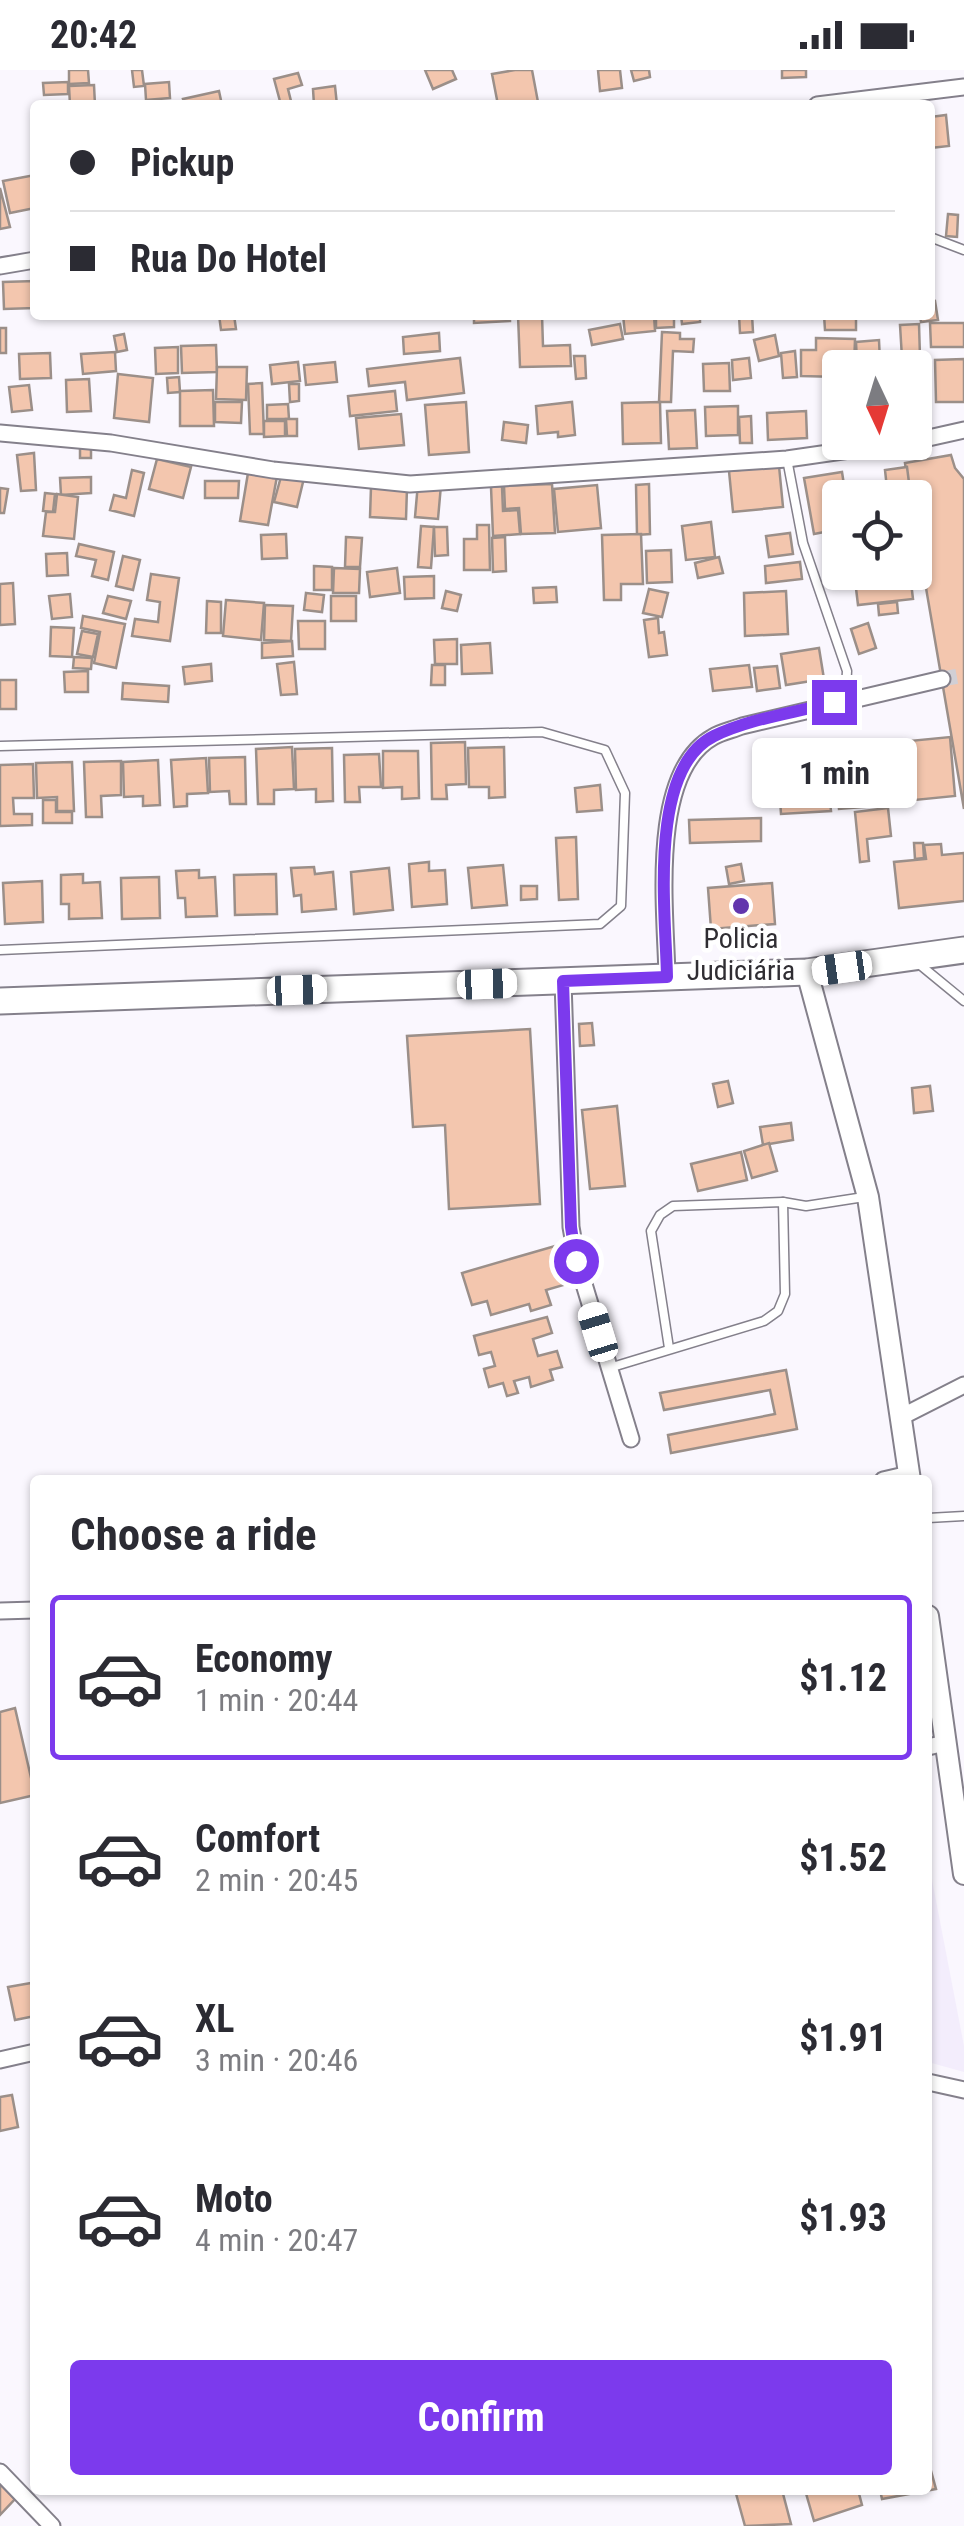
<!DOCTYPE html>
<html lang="en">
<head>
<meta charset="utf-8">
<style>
  :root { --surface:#fff; --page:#f2f2f3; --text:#2b2b33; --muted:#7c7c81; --line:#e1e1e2; --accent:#7c3aed }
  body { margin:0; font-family:"Roboto Condensed",sans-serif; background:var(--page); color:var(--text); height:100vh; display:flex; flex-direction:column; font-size:38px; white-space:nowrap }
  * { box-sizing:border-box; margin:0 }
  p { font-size:32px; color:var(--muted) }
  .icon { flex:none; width:55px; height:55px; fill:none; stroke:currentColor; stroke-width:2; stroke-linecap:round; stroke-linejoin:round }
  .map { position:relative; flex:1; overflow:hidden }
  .details { position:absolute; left:30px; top:1405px; width:902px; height:1020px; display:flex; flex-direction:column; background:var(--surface); border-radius:10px; box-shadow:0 2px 8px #0004 }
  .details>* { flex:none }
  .banner { position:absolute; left:30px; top:30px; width:905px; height:220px; border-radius:10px; box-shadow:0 2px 8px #0004; display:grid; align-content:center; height:220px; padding:0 40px; background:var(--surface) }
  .needle { width:65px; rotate:176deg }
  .tools { position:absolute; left:822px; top:280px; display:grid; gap:20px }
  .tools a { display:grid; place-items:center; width:110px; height:110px; border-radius:10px; background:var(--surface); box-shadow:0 2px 8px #0004; font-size:50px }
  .end { position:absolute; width:45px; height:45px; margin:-22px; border:12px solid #7c3aed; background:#fff; box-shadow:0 0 0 5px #fff }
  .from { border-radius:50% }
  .bubble { position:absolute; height:70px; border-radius:10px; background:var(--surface); box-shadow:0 2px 8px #0004; font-size:32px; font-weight:700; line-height:70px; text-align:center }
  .car { position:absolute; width:30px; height:60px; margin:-30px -15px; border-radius:12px; box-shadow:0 0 8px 2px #0007; background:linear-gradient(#fff 24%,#345 0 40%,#fff 0 76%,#345 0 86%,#fff 0) }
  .banner b { display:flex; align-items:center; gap:35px; height:95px; font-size:38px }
  .banner b+b { border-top:2px solid var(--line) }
  .banner i { width:25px; height:25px; background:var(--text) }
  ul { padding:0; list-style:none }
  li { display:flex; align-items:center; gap:30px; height:165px; margin:0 20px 15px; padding:0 20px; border:5px solid transparent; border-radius:10px }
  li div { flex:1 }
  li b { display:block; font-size:38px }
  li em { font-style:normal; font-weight:700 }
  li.on { border-color:var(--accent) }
  li>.icon { width:90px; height:90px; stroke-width:1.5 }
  h2 { padding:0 40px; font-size:45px; line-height:120px }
  .cta { display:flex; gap:20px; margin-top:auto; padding:20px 40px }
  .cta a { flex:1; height:115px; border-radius:10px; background:var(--accent); color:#fff; font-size:40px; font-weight:700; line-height:115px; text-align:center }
  .status { display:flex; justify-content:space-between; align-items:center; height:70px; padding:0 50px; background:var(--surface); direction:ltr }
  .status svg { height:28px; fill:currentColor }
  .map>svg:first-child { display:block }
</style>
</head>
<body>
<div class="status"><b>20:42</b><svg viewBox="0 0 49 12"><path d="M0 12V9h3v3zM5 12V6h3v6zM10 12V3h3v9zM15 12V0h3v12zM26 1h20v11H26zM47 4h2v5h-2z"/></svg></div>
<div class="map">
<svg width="964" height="2456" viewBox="0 0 964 2456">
  <rect width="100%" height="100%" fill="#faf7fe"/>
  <polygon fill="#f3edfc" points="928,1789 964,1976 964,2002 928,1992"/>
  <g fill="#f3c6ae" stroke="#9b8f89" stroke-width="2.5">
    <polygon points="69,0 88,0 89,13 69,14"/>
    <polygon points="132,0 142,0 144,16 134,17"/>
    <polygon points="425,0 452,0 456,9 433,19"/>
    <polygon points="515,0 532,0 538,32 498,35 492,4"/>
    <polygon points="598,0 620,0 622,18 600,21"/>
    <polygon points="631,0 649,0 650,7 634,11"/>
    <polygon points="782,0 806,0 806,7 782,8"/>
    <polygon points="298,3 302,15 288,19 292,35 281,35 274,9"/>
    <polygon points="68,12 68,24 44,25 43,13"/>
    <polygon points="169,12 170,28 146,30 145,14"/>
    <polygon points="94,15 95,35 70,35 69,16"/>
    <polygon points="335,16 337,35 314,35 313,19"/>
    <polygon points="219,21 222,35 185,35 183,29"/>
    <polygon points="946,45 949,76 930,78 930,47"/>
    <polygon points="35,105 35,138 10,143 3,111"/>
    <polygon points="0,118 10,157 0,159"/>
    <polygon points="948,144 958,145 957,167 946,166"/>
    <polygon points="35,211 35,238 4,239 3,212"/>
    <polygon points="935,231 938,250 921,252 920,245 930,245 930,232"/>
    <polygon points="219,245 234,245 236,259 221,260"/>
    <polygon points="474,245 510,245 510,251 474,253"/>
    <polygon points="518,245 542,245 543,276 570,275 571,296 520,297"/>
    <polygon points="623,245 654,245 655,261 625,264"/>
    <polygon points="656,245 674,245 674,257 656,258"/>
    <polygon points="681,245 700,245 700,252 682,254"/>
    <polygon points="739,245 752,245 753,262 740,263"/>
    <polygon points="824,245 856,245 856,260 825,260"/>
    <polygon points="930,253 964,253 964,277 931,277"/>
    <polygon points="620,254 623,269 592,275 589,260"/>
    <polygon points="919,254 920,287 902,288 900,255"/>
    <rect x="0" y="258" width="6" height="25"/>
    <polygon points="662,262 680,263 680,269 694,269 693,282 673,281 671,332 659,332"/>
    <polygon points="439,263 440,281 404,284 403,267"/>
    <polygon points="124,264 127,280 117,282 114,266"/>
    <polygon points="775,265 779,286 759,291 754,270"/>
    <polygon points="816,268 855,269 854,298 840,298 840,307 801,306 801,280 816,280"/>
    <polygon points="879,270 880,292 857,294 856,272"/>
    <polygon points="216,275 217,302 182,303 181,276"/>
    <polygon points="178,277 178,303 156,304 155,278"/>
    <polygon points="795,281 797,307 783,308 781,283"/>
    <polygon points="115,282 116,301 83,304 81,284"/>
    <polygon points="50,283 51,308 20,309 19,284"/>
    <polygon points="574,286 585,286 586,308 576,309"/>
    <polygon points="460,288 464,323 407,330 405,312 369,316 367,299"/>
    <polygon points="749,288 751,308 733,310 732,290"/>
    <polygon points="964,289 964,332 936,332 935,290"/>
    <polygon points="298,292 300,311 272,314 270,295"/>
    <polygon points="335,292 337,312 306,315 304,295"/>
    <polygon points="729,293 730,321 704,321 703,294"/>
    <polygon points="217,297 247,297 246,330 216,329"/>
    <polygon points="118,304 153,308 149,352 114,348"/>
    <polygon points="179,307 180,322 168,323 167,308"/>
    <polygon points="89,309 91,341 67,342 66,310"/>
    <polygon points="262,313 264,364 250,364 248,314"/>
    <polygon points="289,314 299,314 299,331 290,332"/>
    <polygon points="29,315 32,340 12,342 9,317"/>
    <polygon points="213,320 214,356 180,356 180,321"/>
    <polygon points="395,321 397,341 350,346 348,326"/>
    <polygon points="215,332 242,332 241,353 215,352"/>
    <polygon points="466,332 469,382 429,385 425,335"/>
    <polygon points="572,332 575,365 558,367 558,362 538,364 536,336"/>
    <polygon points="660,332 661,373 623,374 622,333"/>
    <polygon points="288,334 289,349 267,349 267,335"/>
    <polygon points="738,336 738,365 706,366 705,337"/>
    <polygon points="695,340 697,378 669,379 667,341"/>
    <polygon points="806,341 807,368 768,370 767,343"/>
    <polygon points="401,344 404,375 359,379 356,348"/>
    <polygon points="751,346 752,373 740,373 739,347"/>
    <polygon points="286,349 297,349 297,366 287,366"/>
    <polygon points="264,351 285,351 285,366 264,367"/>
    <polygon points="504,352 528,355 526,373 502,370"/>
    <polygon points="91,370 91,388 80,388 80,371"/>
    <polygon points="34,383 36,420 21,421 17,385"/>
    <polygon points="951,385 955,398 964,409 964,739 915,454 915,428 910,428 905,393"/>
    <polygon points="157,389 191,397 183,428 149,419"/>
    <polygon points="779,396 783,437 733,442 729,401"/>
    <polygon points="249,397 278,401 268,455 240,451"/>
    <polygon points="907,397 911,428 888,428 885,400"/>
    <polygon points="132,400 144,403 134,446 110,440 114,425 126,428"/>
    <polygon points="842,402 846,428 840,428 840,459 814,464 804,408"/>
    <polygon points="282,403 304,408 297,437 274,432"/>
    <polygon points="91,407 91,423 61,425 60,408"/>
    <polygon points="205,411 239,411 238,428 205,428"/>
    <polygon points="418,413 441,415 438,449 415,447"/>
    <polygon points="552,414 555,463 521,464 519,438 505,439 504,416"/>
    <polygon points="649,414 650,464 637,465 636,415"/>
    <polygon points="597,415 601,458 558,462 554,419"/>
    <polygon points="502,416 503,441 518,440 520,464 493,466 491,417"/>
    <polygon points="371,417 407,418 406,449 370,447"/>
    <polygon points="0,418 8,419 4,443 0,443"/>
    <polygon points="45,423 55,424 53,442 43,441"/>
    <polygon points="57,424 78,427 74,469 43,466 46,442 55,442"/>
    <polygon points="711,452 715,487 686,490 682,456"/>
    <polygon points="477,455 489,455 490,500 464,500 464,469 477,469"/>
    <polygon points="421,456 434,457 431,498 418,497"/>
    <polygon points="434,457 447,457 448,485 435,486"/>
    <polygon points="790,463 793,484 769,487 766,466"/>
    <polygon points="286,464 287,488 262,489 261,465"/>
    <polygon points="641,464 643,514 621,514 621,530 604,530 602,465"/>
    <polygon points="346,467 362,468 360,497 345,497"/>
    <polygon points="505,467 506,501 493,502 492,468"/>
    <polygon points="79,474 114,482 108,510 92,506 96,490 76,486"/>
    <polygon points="671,480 672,512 647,513 646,481"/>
    <polygon points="67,483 68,505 47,506 46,484"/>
    <polygon points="123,486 140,490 133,520 116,516"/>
    <polygon points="719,487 723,503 698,508 695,493"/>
    <polygon points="800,492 802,509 766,513 765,496"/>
    <polygon points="314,496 332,497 332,520 314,520"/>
    <polygon points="334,498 360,499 359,523 333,523"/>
    <polygon points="397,498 400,523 370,527 367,502"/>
    <polygon points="151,504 179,508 170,571 132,566 135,549 158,552 160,532 147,530"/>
    <polygon points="910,504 913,529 858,535 855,510"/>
    <polygon points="434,506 434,528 405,529 404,507"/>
    <polygon points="13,513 15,554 0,555 0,514"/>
    <polygon points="556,517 557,532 534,533 533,518"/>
    <polygon points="649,519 668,523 662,547 643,543"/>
    <polygon points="446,521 461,525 457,541 442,538"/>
    <polygon points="786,521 788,564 745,566 744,523"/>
    <polygon points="306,523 324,525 322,542 304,540"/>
    <polygon points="70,524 72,547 52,549 49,526"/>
    <polygon points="108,526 131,531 126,549 103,543"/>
    <rect x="331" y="526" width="25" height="25"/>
    <polygon points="226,530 264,533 261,570 223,566"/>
    <polygon points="207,531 221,532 221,563 206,563"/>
    <polygon points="897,532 898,543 879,545 878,534"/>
    <polygon points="265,535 293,536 291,571 264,570"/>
    <polygon points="83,546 125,554 116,598 94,593 100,562 81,558"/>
    <polygon points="658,548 659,563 664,562 667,585 649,587 644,550"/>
    <polygon points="298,551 325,551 325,579 299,579"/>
    <polygon points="868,553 876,578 859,584 851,559"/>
    <polygon points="51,557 74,558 72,587 50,586"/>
    <polygon points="82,561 98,564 93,587 77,584"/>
    <polygon points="457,569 457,594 435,594 434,570"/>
    <polygon points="292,571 293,586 262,588 262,573"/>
    <polygon points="490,573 492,603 462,604 461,575"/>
    <polygon points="819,578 824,609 786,615 781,584"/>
    <polygon points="74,587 92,588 91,599 73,598"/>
    <polygon points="294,592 297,624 281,625 277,594"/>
    <polygon points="211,594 212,611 185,614 183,597"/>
    <polygon points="432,595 445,595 445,615 431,615"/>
    <polygon points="749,595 752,617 713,621 710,599"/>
    <polygon points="777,596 780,618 757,621 754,598"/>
    <polygon points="88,601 88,622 65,622 64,602"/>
    <rect x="0" y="610" width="16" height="29"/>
    <polygon points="123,613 169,616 168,632 122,629"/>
    <polygon points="950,667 955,726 915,730 909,671"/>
    <polygon points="465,672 466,714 446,715 447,729 432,729 431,673"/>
    <polygon points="292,677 294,719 274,720 274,734 258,734 256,679"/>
    <polygon points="504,677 505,727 489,728 489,717 469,717 468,678"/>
    <polygon points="332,678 333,731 316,732 316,719 296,720 295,679"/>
    <rect x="807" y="678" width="14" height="22"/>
    <polygon points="383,681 418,681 419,728 402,729 402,717 383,718"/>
    <polygon points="379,684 381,717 359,717 360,732 345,732 344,685"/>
    <polygon points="245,687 246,734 230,734 229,721 210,722 209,688"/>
    <polygon points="206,688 208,723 187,724 187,736 174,737 171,690"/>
    <polygon points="158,690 160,735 143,736 143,726 124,727 123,692"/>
    <polygon points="121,691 121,725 101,726 102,747 86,747 84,692"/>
    <polygon points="72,692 74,741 57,741 57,727 37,728 36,693"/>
    <polygon points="33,694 34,728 13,728 14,744 32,744 32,755 0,756 0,695"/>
    <polygon points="871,702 875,736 839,739 836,705"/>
    <polygon points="796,713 797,724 829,722 831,741 781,744 779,714"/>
    <polygon points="600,715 602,740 577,742 575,718"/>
    <polygon points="43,730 56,730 56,742 72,742 72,753 43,753"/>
    <polygon points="888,738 891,766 867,769 869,791 860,792 855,742"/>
    <polygon points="761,748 761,771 690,773 689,750"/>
    <polygon points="576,767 578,829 559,830 556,768"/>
    <polygon points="914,773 923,773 924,788 915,789"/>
    <polygon points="941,774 942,785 964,783 964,831 899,838 894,792 926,789 924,775"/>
    <polygon points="429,792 429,801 445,800 447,834 412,837 409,794"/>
    <polygon points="741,794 744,811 729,814 726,797"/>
    <polygon points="503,795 507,835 472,838 468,798"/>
    <polygon points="314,797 315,804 333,802 336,839 302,842 301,825 294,826 291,798"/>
    <polygon points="389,798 393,840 354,844 351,802"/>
    <polygon points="199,800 199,808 215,807 217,846 186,847 185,828 178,828 176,801"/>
    <polygon points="83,804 83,813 100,812 102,848 69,849 69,834 61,834 61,805"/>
    <polygon points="276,804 277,844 235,845 234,805"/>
    <polygon points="159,807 160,848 122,849 121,808"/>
    <polygon points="42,811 43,852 5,854 3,813"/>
    <polygon points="772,813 775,854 711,859 708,818"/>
    <polygon points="521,816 537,816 537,829 521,830"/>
    <polygon points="592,953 594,975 580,976 579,954"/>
    <polygon points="530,959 540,1134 449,1139 445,1055 413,1057 407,966"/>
    <polygon points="728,1011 733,1033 718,1037 713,1014"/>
    <polygon points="930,1016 933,1041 914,1043 912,1018"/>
    <polygon points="617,1036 625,1116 590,1119 582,1040"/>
    <polygon points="791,1053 793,1070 763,1075 760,1057"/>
    <polygon points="769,1073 777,1101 752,1108 744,1081"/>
    <polygon points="741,1082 747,1110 698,1121 691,1094"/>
    <polygon points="555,1176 567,1214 546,1220 551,1235 531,1241 529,1234 491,1245 487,1231 472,1235 462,1203"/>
    <polygon points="547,1247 552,1263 533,1269 538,1286 557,1281 562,1297 550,1300 553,1310 531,1317 529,1307 514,1311 518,1323 507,1326 503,1313 489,1317 484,1299 495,1296 491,1282 479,1285 474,1266"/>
    <polygon points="786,1300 797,1359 671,1383 668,1365 775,1344 770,1320 664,1340 660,1323"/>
    <polygon points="15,1638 35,1725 0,1733 0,1642"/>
    <polygon points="31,1913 35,1946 15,1950 8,1917"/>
    <polygon points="12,2025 18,2057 0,2061 0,2027"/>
    <polygon points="928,2390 936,2419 882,2429 880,2420 928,2420"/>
    <polygon points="0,2414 15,2429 0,2445"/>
    <polygon points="735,2420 782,2420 791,2454 745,2456"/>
    <polygon points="805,2420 858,2420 862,2435 814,2451"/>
  </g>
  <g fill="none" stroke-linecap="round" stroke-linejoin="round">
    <polyline stroke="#d1cfd5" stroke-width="15" stroke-dasharray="15 8" stroke-linecap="butt" points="942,609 964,605"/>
    <defs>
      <g id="service">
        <polyline points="930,167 964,180"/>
        <polyline points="787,389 803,473 847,601 846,619 835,631"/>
        <polyline points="0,676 542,662 605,680 625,723 621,836 600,854 0,880"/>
        <polyline points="919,894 964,931"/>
        <polyline points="669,1278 651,1161 660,1145 673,1136 783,1132 806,1136 864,1127"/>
        <polyline points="609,1298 764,1251 778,1241 785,1224 783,1132"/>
        <polyline points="928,1448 964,1446"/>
      </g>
      <g id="minor">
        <polyline points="817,35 964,17"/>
        <polyline points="0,196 35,190"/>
        <polyline points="0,363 111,373 273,400 410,414 787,389 905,372"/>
        <polyline points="915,371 964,360"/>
        <path d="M667,907c-1,-63 -19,-204 46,-240 8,-5 19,-7 29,-11l200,-47"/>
        <polyline points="563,911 571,1157 577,1191 631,1369"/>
        <polyline points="903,1346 964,1315"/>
        <polyline points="883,1410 909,1404"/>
        <polyline points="0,1541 35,1540"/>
        <polyline points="928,1677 945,1673"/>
        <polyline points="0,1990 35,1982"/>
        <polyline points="928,2012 964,2020"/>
        <polyline points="0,2402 52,2456"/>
      </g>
      <g id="tertiary">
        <polyline points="807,902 868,1127 910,1410"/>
        <polyline points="928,1546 964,1804"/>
      </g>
      <polyline id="primary" points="0,931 807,902 964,880"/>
    </defs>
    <use href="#service" stroke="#84808b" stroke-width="11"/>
    <use href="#minor" stroke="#84808b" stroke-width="19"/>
    <use href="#tertiary" stroke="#84808b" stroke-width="24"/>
    <use href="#primary" stroke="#84808b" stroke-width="29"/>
    <use href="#service" stroke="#fff" stroke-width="8"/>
    <use href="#minor" stroke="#fff" stroke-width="15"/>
    <use href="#tertiary" stroke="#fff" stroke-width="20"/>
    <use href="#primary" stroke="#fff" stroke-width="25"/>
  </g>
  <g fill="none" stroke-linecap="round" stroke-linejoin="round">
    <path stroke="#7c3aed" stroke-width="12" d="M576,1191l-5,-34 -8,-246 104,-4c-1,-62 -20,-208 47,-241 37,-18 81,-23 120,-34"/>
  </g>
  <circle fill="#6235ad" stroke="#fff" stroke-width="4" cx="741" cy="836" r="10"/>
  <g text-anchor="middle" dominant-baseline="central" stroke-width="9" stroke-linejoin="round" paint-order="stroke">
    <g font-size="28" fill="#2f2d32" stroke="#fff">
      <text x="741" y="868">Policia<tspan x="741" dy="32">Judiciária</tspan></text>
    </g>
  </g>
</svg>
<div class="tools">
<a><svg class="needle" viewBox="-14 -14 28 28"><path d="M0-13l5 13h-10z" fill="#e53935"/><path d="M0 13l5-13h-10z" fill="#7c7c81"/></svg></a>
<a><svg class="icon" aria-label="locate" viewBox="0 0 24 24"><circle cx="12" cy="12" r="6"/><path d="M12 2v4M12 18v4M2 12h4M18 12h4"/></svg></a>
</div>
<i class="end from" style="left:576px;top:1191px"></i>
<i class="end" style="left:834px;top:632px"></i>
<div class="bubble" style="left:752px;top:668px;width:165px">1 min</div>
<i class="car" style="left:842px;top:898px;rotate:262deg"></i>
<i class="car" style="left:487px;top:914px;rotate:88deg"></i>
<i class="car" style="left:297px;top:920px;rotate:88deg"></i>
<i class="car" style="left:598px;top:1262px;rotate:343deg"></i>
<div class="banner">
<b><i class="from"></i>Pickup</b>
<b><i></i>Rua Do Hotel</b>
</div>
<section class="details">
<h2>Choose a ride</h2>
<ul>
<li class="on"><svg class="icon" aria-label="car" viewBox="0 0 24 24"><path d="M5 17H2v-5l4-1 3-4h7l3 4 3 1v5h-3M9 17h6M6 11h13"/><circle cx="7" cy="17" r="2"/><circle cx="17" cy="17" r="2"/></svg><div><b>Economy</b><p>1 min · 20:44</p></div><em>$1.12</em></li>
<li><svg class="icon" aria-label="car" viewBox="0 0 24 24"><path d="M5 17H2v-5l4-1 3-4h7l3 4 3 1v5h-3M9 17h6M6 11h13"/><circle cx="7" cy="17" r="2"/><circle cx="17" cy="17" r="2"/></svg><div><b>Comfort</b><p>2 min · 20:45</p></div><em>$1.52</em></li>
<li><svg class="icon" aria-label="car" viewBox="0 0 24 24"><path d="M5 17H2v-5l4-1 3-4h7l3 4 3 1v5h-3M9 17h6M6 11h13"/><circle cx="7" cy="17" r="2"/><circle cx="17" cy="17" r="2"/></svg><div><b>XL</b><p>3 min · 20:46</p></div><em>$1.91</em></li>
<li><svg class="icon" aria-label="car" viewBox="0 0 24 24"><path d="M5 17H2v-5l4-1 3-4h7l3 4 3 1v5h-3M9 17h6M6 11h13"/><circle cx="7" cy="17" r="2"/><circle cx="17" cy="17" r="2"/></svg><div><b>Moto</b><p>4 min · 20:47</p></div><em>$1.93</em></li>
</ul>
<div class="cta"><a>Confirm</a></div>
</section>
</div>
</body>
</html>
